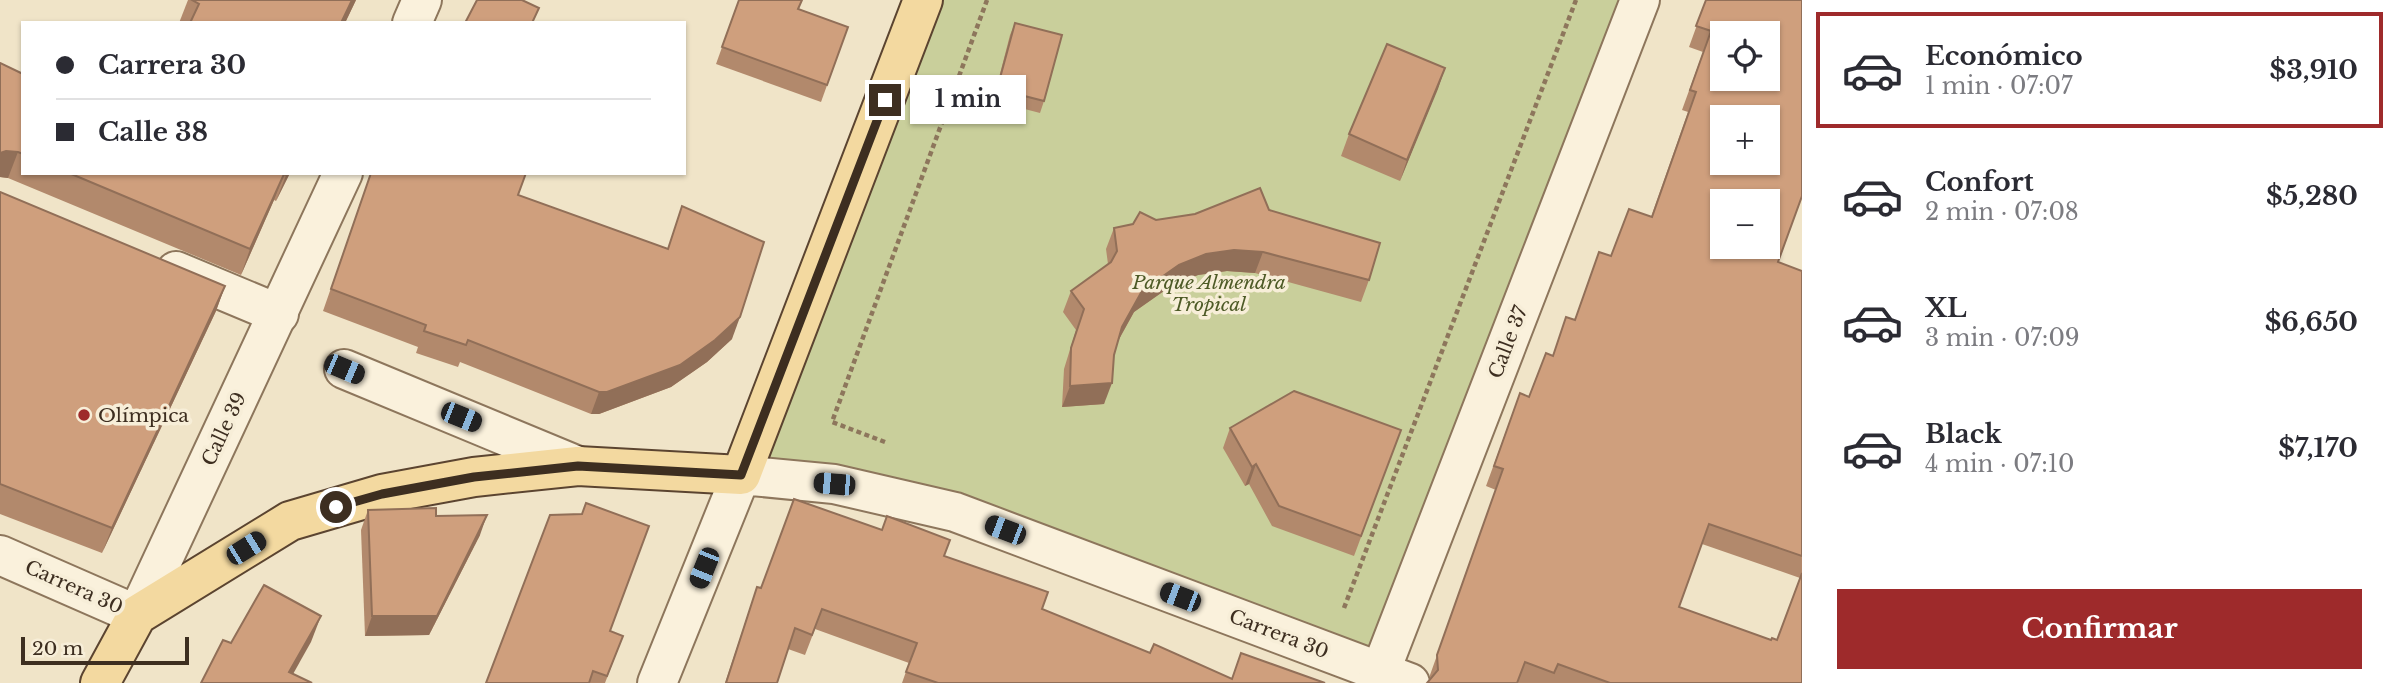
<!DOCTYPE html>
<html lang="es">
<head>
<meta charset="utf-8">
<style>
  :root { --surface:#fff; --page:#f2f2f3; --text:#2b2b33; --muted:#7c7c81; --line:#e1e1e2; --accent:#9e2a2b }
  body { margin:0; font-family:"Libre Baskerville",serif; background:var(--page); color:var(--text); height:100vh; display:flex; flex-direction:column; font-size:26px; white-space:nowrap }
  * { box-sizing:border-box; margin:0 }
  p { font-size:23px; color:var(--muted) }
  .icon { flex:none; width:38px; height:38px; fill:none; stroke:currentColor; stroke-width:2; stroke-linecap:round; stroke-linejoin:round }
  .map { position:relative; flex:1; overflow:hidden }
  .sheet { display:flex; flex-direction:column; background:var(--surface); width:595px }
  .sheet>* { flex:none }
  .guide { position:absolute; left:21px; top:21px; width:665px; height:154px; border-radius:0px; box-shadow:0 2px 5px #0004; display:grid; align-content:center; height:154px; padding:0 35px; background:var(--surface) }
  .controls { position:absolute; left:1710px; top:21px; display:grid; gap:14px }
  .controls a { display:grid; place-items:center; width:70px; height:70px; border-radius:0px; background:var(--surface); box-shadow:0 2px 5px #0004; font-size:35px }
  .scale { position:absolute; left:21px; bottom:18px; width:168px; box-sizing:border-box; padding-left:7px; border:4px solid #3d2e20; border-top:0; font-size:19px; line-height:24px; white-space:nowrap; color:#3d2e20; -webkit-text-stroke:5px #f7eed8; paint-order:stroke }
  .end { position:absolute; width:32px; height:32px; margin:-16px; border:9px solid #3d2e20; background:#fff; box-shadow:0 0 0 4px #fff }
  .from { border-radius:50% }
  .bubble { position:absolute; height:49px; border-radius:0px; background:var(--surface); box-shadow:0 2px 5px #0004; font-size:23px; font-weight:800; line-height:49px; text-align:center }
  .car { position:absolute; width:21px; height:42px; margin:-21px -10px; border-radius:9px; box-shadow:0 0 5px 2px #0007; background:linear-gradient(#222 24%,#8ab4d8 0 40%,#222 0 76%,#8ab4d8 0 86%,#222 0) }
  .guide b { display:flex; align-items:center; gap:24px; height:66px; font-size:26px }
  .guide b+b { border-top:2px solid var(--line) }
  .guide i { width:18px; height:18px; background:var(--text) }
  ul { padding:12px 0 0; list-style:none }
  li { display:flex; align-items:center; gap:21px; height:116px; margin:0 14px 10px; padding:0 21px; border:4px solid transparent; border-radius:0px }
  li div { flex:1 }
  li b { display:block; font-size:26px }
  li em { font-style:normal; font-weight:800 }
  li.selected { border-color:var(--accent) }
  li>.icon { width:63px; height:63px; stroke-width:1.5 }
  .primary-button { display:flex; gap:14px; margin-top:auto; padding:14px 35px }
  .primary-button a { flex:1; height:80px; border-radius:0px; background:var(--accent); color:#fff; font-size:28px; font-weight:800; line-height:80px; text-align:center }
  main { display:flex; flex:1; min-height:0 }
  .map>svg:first-child { display:block }
</style>
</head>
<body>
<main>
<div class="map">
<svg width="1802" height="683" viewBox="0 0 1802 683">
  <rect width="100%" height="100%" fill="#f0e4c8"/>
  <polygon fill="#c9cf9b" points="923,0 1640,0 1380,673 955,512 741,475"/>
  <g fill="none" stroke-linecap="round" stroke-linejoin="round">
    <defs>
      <g id="minor">
        <polyline points="412,23 422,0"/>
        <polyline points="176,271 279,314"/>
        <polyline points="344,369 578,466"/>
        <polyline points="0,555 137,615 343,173"/>
        <polyline points="657,683 741,475 834,484 955,512 1410,683"/>
        <polyline points="1376,683 1640,0"/>
      </g>
      <polyline id="major" points="100,683 137,615 290,521 382,494 474,477 578,466 741,475 923,0"/>
    </defs>
    <use href="#minor" stroke="#8d765c" stroke-width="42"/>
    <use href="#major" stroke="#5b4430" stroke-width="42"/>
    <g stroke="#8d765c" stroke-width="4.5" stroke-dasharray="5 3.5" stroke-linecap="butt">
      <polyline points="885,442 832,422 987,0"/>
      <polyline points="1344,608 1576,0"/>
    </g>
    <use href="#minor" stroke="#faf1dc" stroke-width="38"/>
    <use href="#major" stroke="#f3d9a0" stroke-width="38"/>
  </g>
  <g fill="#b2896c" fill-rule="evenodd">
    <polygon points="188,0 356,0 345,23 179,23"/>
    <polygon points="739,0 799,9 848,27 821,102 716,64"/>
    <path d="M1706,0l72,262 24,9v412h-283l-89,-4v-4l66,-185 -10,-4 34,-93 9,4 82,-141 40,-39 37,-105 -6,-2 21,-58 -14,-5zM1702,544l98,34 -23,62h-6l-92,-33z"/>
    <polygon points="1015,23 1044,101 1040,113 993,101 1010,35"/>
    <polygon points="0,63 23,74 23,173 290,173 276,201 274,200 241,275 8,178 0,177"/>
    <polygon points="1445,68 1400,181 1341,156 1349,134"/>
    <polygon points="371,173 518,195 668,249 682,206 732,339 707,362 671,387 599,414 591,414 460,362 458,367 416,353 418,347 323,311"/>
    <polygon points="0,192 225,286 216,311 102,553 0,514"/>
    <polygon points="1269,210 1369,280 1361,302 1255,273 1227,271 1198,275 1171,286 1134,312 1117,343 1114,355 1104,404 1062,407 1064,369 1076,330 1063,312 1071,291 1108,264 1106,249 1114,228 1156,220"/>
    <polygon points="1230,428 1401,430 1354,556 1272,526 1249,484 1245,486 1223,448"/>
    <polygon points="368,510 436,516 480,535 429,635 365,636 361,530"/>
    <polygon points="944,556 1042,609 1150,653 1232,679 1325,683 902,683 909,663 815,629 805,655 788,649 777,683 725,683 757,587 761,588"/>
    <polygon points="610,631 623,636 605,683 486,683"/>
  </g>
  <g fill="#916f58">
    <polygon points="352,0 356,0 345,23 341,23"/>
    <polygon points="1445,68 1438,89 1400,181 1407,160"/>
    <polygon points="6,151 18,152 8,178 0,177 0,153"/>
    <polygon points="287,173 290,173 276,201"/>
    <polygon points="284,174 274,200 241,275 250,249"/>
    <polygon points="1234,250 1263,252 1255,273 1227,271 1198,275 1171,286 1134,312 1114,348 1122,327 1142,291 1179,265 1206,254"/>
    <polygon points="225,286 216,311 102,553 112,528"/>
    <polygon points="740,317 732,339 707,362 671,387 599,414 591,414 599,392"/>
    <polygon points="1112,383 1104,404 1062,407 1070,386"/>
    <polygon points="1256,464 1249,484 1245,486 1252,467"/>
    <polygon points="487,515 480,535 429,635 365,636 372,616"/>
    <polygon points="321,616 311,642 288,683 289,672"/>
  </g>
  <g fill="#cf9f7d" stroke="#916f58" stroke-width="2" fill-rule="evenodd">
    <polygon points="192,0 352,0 341,23 190,23 199,4"/>
    <polygon points="477,0 522,0 539,8 532,23 465,23"/>
    <polygon points="739,0 802,0 798,9 848,27 827,85 722,47"/>
    <path d="M1706,0h96v196l-24,66 24,9v285l-93,-32 -30,83 92,33 1,-2 5,2 25,-67v110h-192l-52,-19 -4,9 -29,-11 -8,21h-90l11,-13 -1,-15 66,-186 -9,-3 26,-73 9,4 17,-44 7,3 13,-39 9,3 24,-68 12,4 18,-47 23,8 44,-125 -6,-2 21,-59 -15,-5zM1722,33h46v46h-46zM1722,117h46v46h-46zM1722,201h46v46h-46z"/>
    <polygon points="1015,23 1062,35 1044,101 997,89"/>
    <polygon points="1387,44 1445,68 1407,160 1349,134"/>
    <polygon points="0,63 23,74 23,154 18,152 6,151 0,153"/>
    <polygon points="69,173 287,173 286,175 284,174 250,249"/>
    <polygon points="371,173 526,173 518,195 668,249 682,206 764,242 740,317 715,340 680,365 607,392 599,392 468,340 466,345 424,331 426,325 331,289"/>
    <polygon points="1260,188 1269,210 1380,243 1369,280 1263,252 1234,250 1206,254 1179,265 1142,291 1122,327 1114,355 1112,383 1070,386 1071,348 1084,309 1071,291 1111,262 1117,251 1114,228 1133,224 1140,212 1156,220 1195,214"/>
    <polygon points="0,192 225,286 112,528 0,484"/>
    <polygon points="1294,391 1401,430 1361,536 1279,506 1256,464 1252,467 1230,428"/>
    <polygon points="794,499 882,530 887,516 950,540 944,556 1048,592 1042,609 1150,653 1154,644 1232,679 1241,653 1325,683 938,683 906,672 917,643 822,609 812,635 795,628 777,683 726,683 757,587 761,588"/>
    <polygon points="586,503 649,526 610,631 623,636 607,676 593,671 589,683 486,683 550,515 582,514"/>
    <polygon points="436,508 436,516 487,515 437,616 372,616 368,510"/>
    <polygon points="264,585 321,616 289,672 312,683 201,683 223,640 231,643"/>
  </g>
  <g fill="none" stroke-linecap="round" stroke-linejoin="round">
    <polyline stroke="#3d2e20" stroke-width="9" points="336,507 382,494 474,477 578,466 741,475 885,100"/>
  </g>
  <circle fill="#9e2a2b" stroke="#f7eed8" stroke-width="2.5" cx="84" cy="415" r="7"/>
  <g text-anchor="middle" dominant-baseline="central" stroke-width="7" stroke-linejoin="round" paint-order="stroke">
    <g font-size="19" font-style="italic" fill="#4d5a26" stroke="#f7eed8">
      <text x="1209" y="282">Parque Almendra<tspan x="1209" dy="22">Tropical</tspan></text>
    </g>
    <g font-size="19" fill="#3d2e20" stroke="#f7eed8">
      <text transform="translate(1508 342) rotate(-69)">Calle 37</text>
      <text transform="translate(224 429) rotate(-65)">Calle 39</text>
      <text transform="translate(74 587) rotate(24)">Carrera 30</text>
      <text transform="translate(1279 634) rotate(21)">Carrera 30</text>
    </g>
    <g font-size="19" fill="#3d2e20" stroke="#f7eed8" text-anchor="start">
      <text x="98" y="415">Olímpica</text>
    </g>
  </g>
</svg>
<div class="controls">
<a><svg class="icon" aria-label="locate" viewBox="0 0 24 24"><circle cx="12" cy="12" r="6"/><path d="M12 2v4M12 18v4M2 12h4M18 12h4"/></svg></a>
<a>+</a>
<a>−</a>
</div>
<div class="scale">20 m</div>
<i class="end from" style="left:336px;top:507px"></i>
<i class="end" style="left:885px;top:100px"></i>
<div class="bubble" style="left:910px;top:75px;width:116px">1 min</div>
<i class="car" style="left:344px;top:369px;rotate:113deg"></i>
<i class="car" style="left:461px;top:417px;rotate:112deg"></i>
<i class="car" style="left:834px;top:484px;rotate:275deg"></i>
<i class="car" style="left:1005px;top:530px;rotate:291deg"></i>
<i class="car" style="left:246px;top:548px;rotate:58deg"></i>
<i class="car" style="left:704px;top:568px;rotate:202deg"></i>
<i class="car" style="left:1180px;top:597px;rotate:291deg"></i>
<div class="guide">
<b><i class="from"></i>Carrera 30</b>
<b><i></i>Calle 38</b>
</div>
</div>
<section class="sheet">
<ul>
<li class="selected"><svg class="icon" aria-label="car" viewBox="0 0 24 24"><path d="M5 17H2v-5l4-1 3-4h7l3 4 3 1v5h-3M9 17h6M6 11h13"/><circle cx="7" cy="17" r="2"/><circle cx="17" cy="17" r="2"/></svg><div><b>Económico</b><p>1 min · 07:07</p></div><em>$3,910</em></li>
<li><svg class="icon" aria-label="car" viewBox="0 0 24 24"><path d="M5 17H2v-5l4-1 3-4h7l3 4 3 1v5h-3M9 17h6M6 11h13"/><circle cx="7" cy="17" r="2"/><circle cx="17" cy="17" r="2"/></svg><div><b>Confort</b><p>2 min · 07:08</p></div><em>$5,280</em></li>
<li><svg class="icon" aria-label="car" viewBox="0 0 24 24"><path d="M5 17H2v-5l4-1 3-4h7l3 4 3 1v5h-3M9 17h6M6 11h13"/><circle cx="7" cy="17" r="2"/><circle cx="17" cy="17" r="2"/></svg><div><b>XL</b><p>3 min · 07:09</p></div><em>$6,650</em></li>
<li><svg class="icon" aria-label="car" viewBox="0 0 24 24"><path d="M5 17H2v-5l4-1 3-4h7l3 4 3 1v5h-3M9 17h6M6 11h13"/><circle cx="7" cy="17" r="2"/><circle cx="17" cy="17" r="2"/></svg><div><b>Black</b><p>4 min · 07:10</p></div><em>$7,170</em></li>
</ul>
<div class="primary-button"><a>Confirmar</a></div>
</section>
</main>
</body>
</html>
